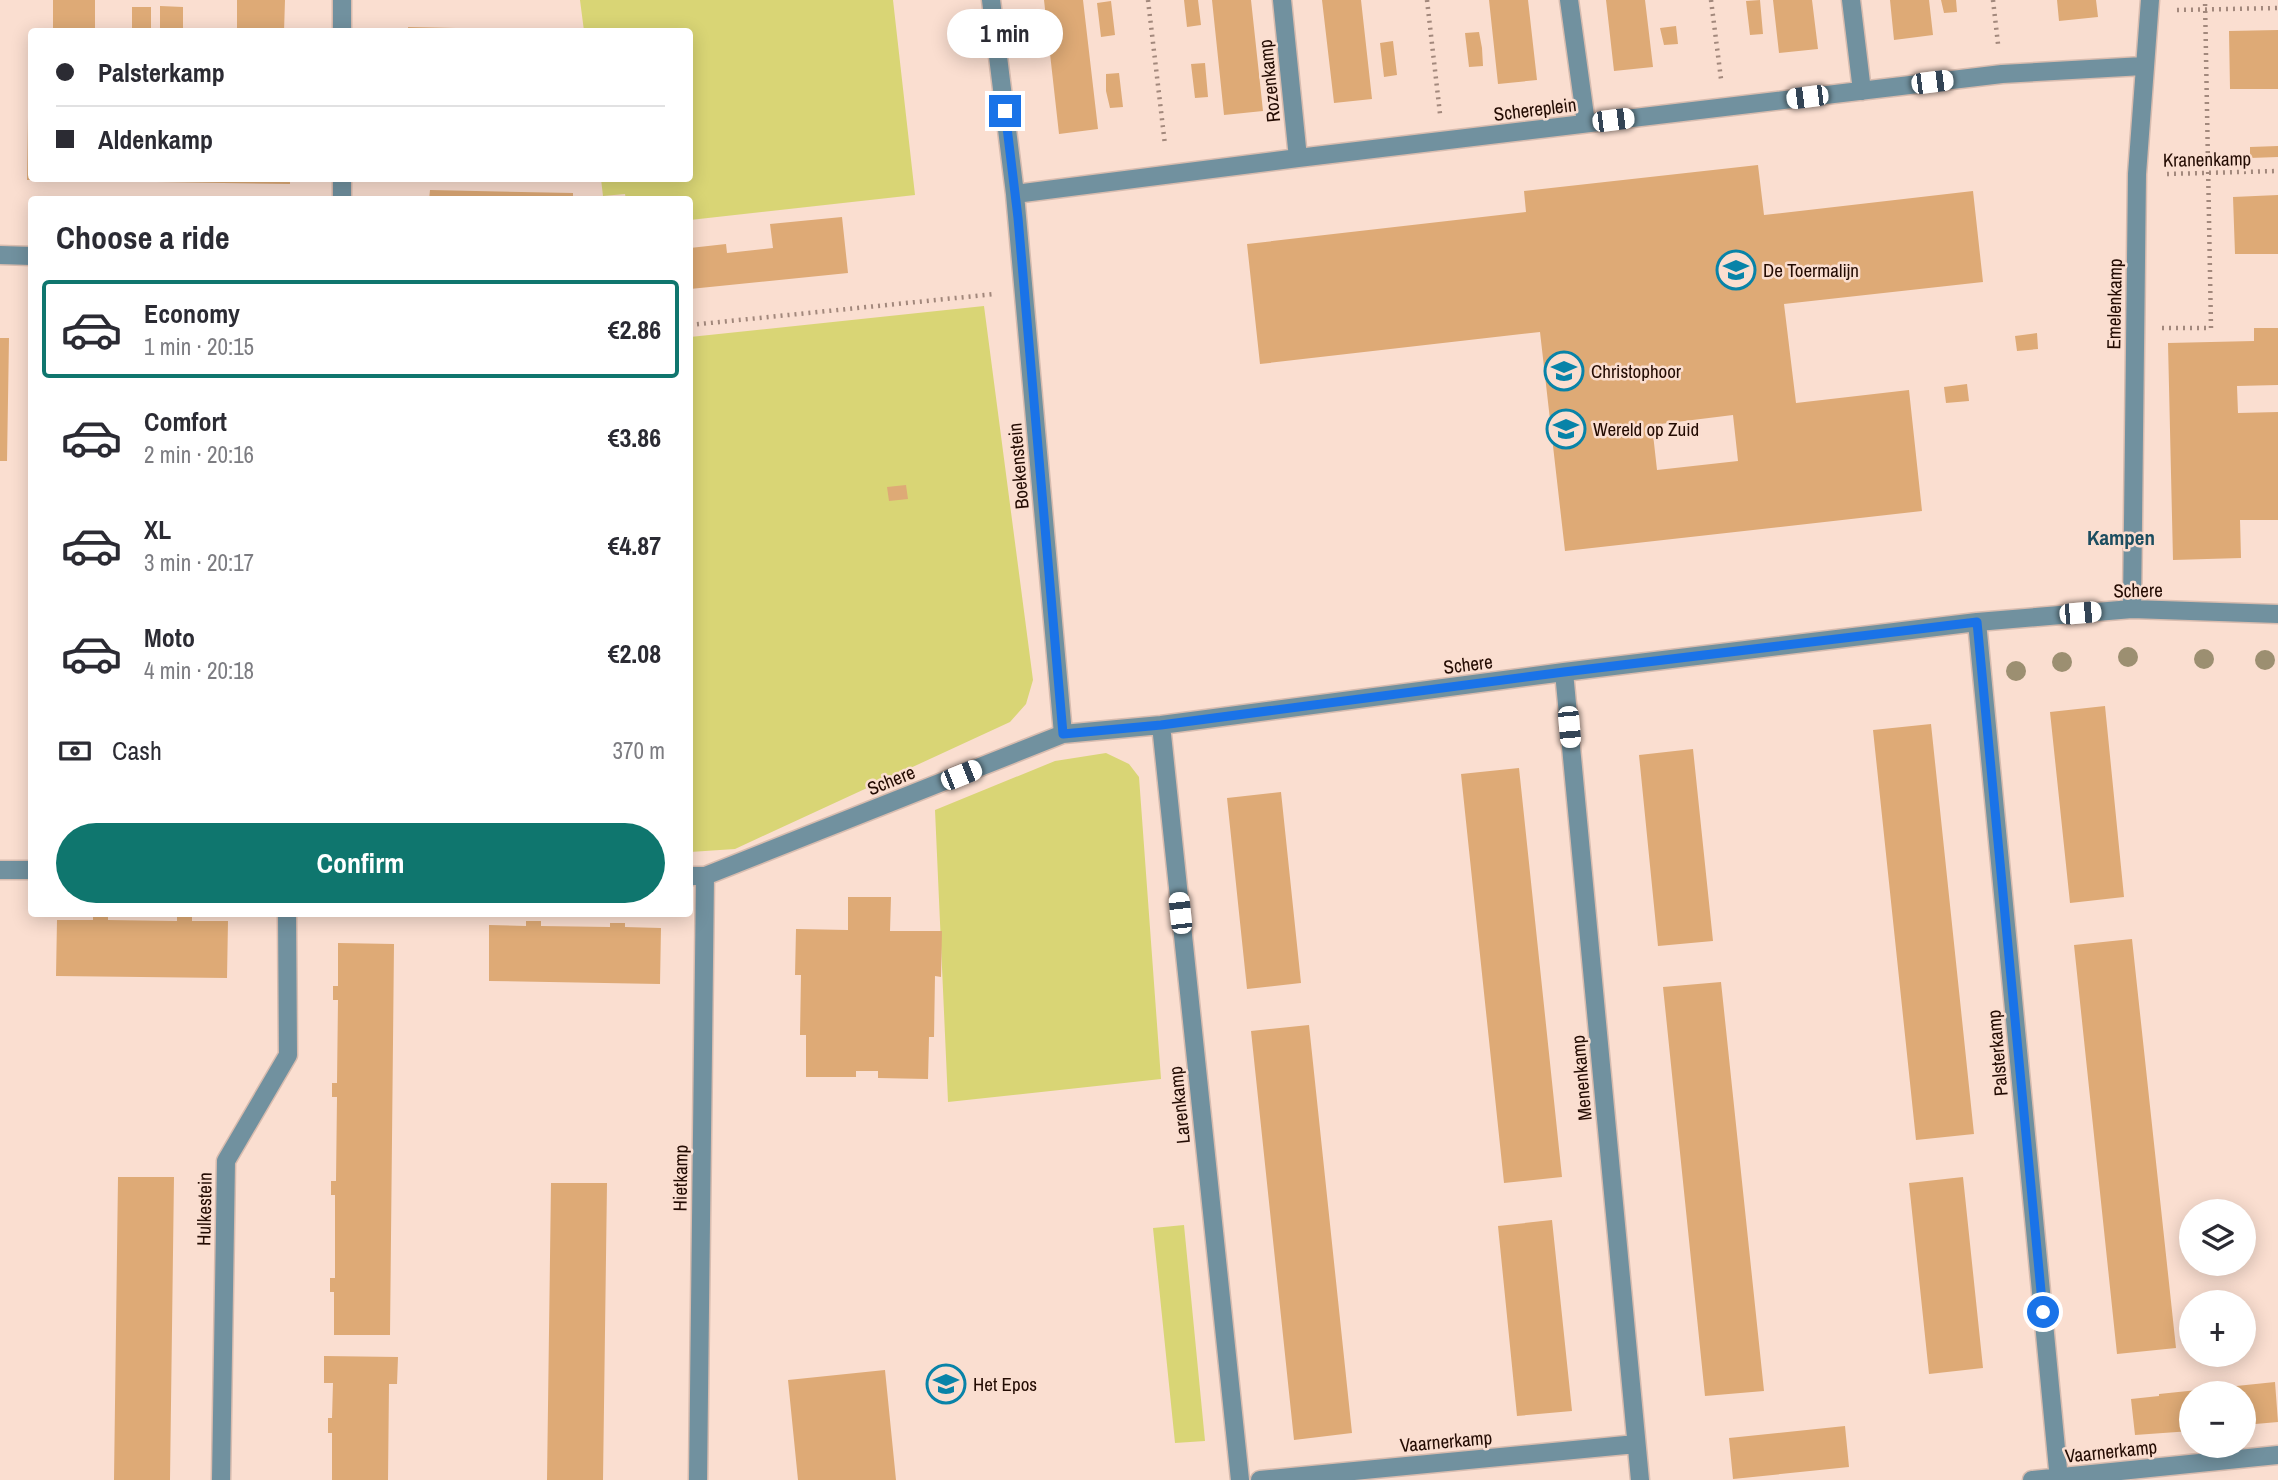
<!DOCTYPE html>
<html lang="en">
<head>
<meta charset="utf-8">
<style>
  :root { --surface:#fff; --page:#f2f2f3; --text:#2b2b33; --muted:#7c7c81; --line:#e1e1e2; --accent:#0f766e }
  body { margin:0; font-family:"Archivo Narrow",sans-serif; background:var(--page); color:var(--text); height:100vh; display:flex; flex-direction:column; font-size:26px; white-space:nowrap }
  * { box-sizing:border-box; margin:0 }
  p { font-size:23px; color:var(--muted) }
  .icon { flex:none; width:38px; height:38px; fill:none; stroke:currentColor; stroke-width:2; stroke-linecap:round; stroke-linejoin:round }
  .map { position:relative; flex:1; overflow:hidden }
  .panel { position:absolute; left:28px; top:196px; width:665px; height:721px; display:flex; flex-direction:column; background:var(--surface); border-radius:7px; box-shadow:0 4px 18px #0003 }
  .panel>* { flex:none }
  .hud { position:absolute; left:28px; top:28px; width:665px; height:154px; border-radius:7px; box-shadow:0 4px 18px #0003; display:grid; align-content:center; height:154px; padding:0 28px; background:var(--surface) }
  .tools { position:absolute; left:2179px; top:1199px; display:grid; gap:14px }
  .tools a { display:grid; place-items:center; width:77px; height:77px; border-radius:50%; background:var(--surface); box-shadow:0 4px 18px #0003; font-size:35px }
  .end { position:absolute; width:32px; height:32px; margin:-16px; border:9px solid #1a73e8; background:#fff; box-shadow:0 0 0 4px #fff }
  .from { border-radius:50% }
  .bubble { position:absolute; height:49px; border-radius:24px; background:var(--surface); box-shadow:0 4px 18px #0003; font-size:23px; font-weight:800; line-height:49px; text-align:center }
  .car { position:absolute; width:21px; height:42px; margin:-21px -10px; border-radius:9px; box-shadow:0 0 5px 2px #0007; background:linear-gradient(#fff 24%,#345 0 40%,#fff 0 76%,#345 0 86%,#fff 0) }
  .hud b { display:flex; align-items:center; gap:24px; height:66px; font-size:26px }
  .hud b+b { border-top:2px solid var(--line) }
  .hud i { width:18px; height:18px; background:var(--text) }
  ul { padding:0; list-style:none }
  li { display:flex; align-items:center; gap:21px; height:98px; margin:0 14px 10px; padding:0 14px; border:4px solid transparent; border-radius:7px }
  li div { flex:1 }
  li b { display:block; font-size:26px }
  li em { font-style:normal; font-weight:800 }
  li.selected { border-color:var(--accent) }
  li>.icon { width:63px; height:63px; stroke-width:1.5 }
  h2 { padding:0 28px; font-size:32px; line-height:84px }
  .pay { display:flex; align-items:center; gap:18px; height:77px; padding:0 28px; font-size:26px }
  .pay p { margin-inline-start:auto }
  .action { display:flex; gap:14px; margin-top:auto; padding:14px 28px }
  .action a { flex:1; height:80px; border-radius:42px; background:var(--accent); color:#fff; font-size:28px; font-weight:800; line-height:80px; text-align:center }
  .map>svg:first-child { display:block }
  .green { fill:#d9d575 }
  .building { fill:#deaa76; fill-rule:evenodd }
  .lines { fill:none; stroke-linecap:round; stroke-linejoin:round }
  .street-casing { stroke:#d8bcaf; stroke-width:21 }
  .path { stroke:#a2887c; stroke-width:4.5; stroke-dasharray:2 5; stroke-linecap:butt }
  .street { stroke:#71919f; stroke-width:18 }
  .tree { fill:#9c8f71 }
  .route { stroke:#1a73e8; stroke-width:9 }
  .labels { text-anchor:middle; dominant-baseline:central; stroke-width:5; stroke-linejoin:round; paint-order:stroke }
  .street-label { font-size:19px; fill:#230b02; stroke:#faded0 }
  .poi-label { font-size:19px; fill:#230b02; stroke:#faded0; text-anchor:start }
  .neighbourhood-label { font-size:21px; font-weight:bold; fill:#1c4d5f; stroke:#faded0 }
</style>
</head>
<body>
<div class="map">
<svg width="2278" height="1480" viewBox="0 0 2278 1480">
  <rect width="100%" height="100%" fill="#faded0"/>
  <path class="green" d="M580,0H893L915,195L690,220V200H626L625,194L603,196L601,179L690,178V32L584,31Z
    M984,306L1033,680L1026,704L1010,722L735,849L690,852V337Z
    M1106,753L1129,764L1139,777L1161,1079L948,1102L935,810L1055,761Z
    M1184,1225L1205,1441L1175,1443L1153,1228Z"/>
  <path class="building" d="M53,0H95V32H53Z
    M237,0H285L284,32H237Z
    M1044,0H1083L1098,129L1059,134Z
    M1184,0H1198L1201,25L1187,27Z
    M1212,0H1251L1263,111L1224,115Z
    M1322,0H1361L1372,99L1334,103Z
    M1489,0H1528L1537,80L1498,84Z
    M1606,0H1645L1653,67L1614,71Z
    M1760,0L1763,34L1750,35L1746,1Z
    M1773,0H1812L1818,49L1779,53Z
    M1890,0H1929L1933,35L1894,40Z
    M1941,0H1956L1957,12L1944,13Z
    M2057,0H2096L2098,17L2059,21Z
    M1111,1L1115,35L1101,37L1097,3Z
    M160,6L183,7V32H160Z
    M132,7H151V32H132Z
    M1676,26L1678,44L1664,45L1660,28Z
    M408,27L504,29V32H408Z
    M2278,30V89H2230L2229,31Z
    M1479,32L1482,48L1483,66L1469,67L1465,33Z
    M1393,41L1397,75L1384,77L1380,43Z
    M1205,63L1208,97L1195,98L1191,64Z
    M1119,73L1123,107L1110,108L1106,91V74Z
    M28,117L32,118V180H27Z
    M2278,146V157L2250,158V147Z
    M1758,165L1764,215L1973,191L1983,282L1784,304L1796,403L1909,390L1922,511L1565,551L1540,332L1260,364L1247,244L1526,212L1524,191ZM1733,415L1738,461L1657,470L1652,425Z
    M90,178H290V184L90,181Z
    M430,190L573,193V200H429Z
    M2278,195V254H2235L2233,197Z
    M842,217L848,273L690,289V248L726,244L727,253L773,248L770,224Z
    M2254,328H2278V385L2237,386L2238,413L2278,412V520H2240L2241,558L2173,560L2168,343L2254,341Z
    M2037,333L2038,349L2017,351L2015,336Z
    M0,338H9L7,461H0Z
    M1967,384L1969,401L1946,403L1944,387Z
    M906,485L908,499L889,501L887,487Z
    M2105,706L2124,897L2070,903L2050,712Z
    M1931,724L1974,1134L1916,1140L1873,730Z
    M1693,749L1713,941L1658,946L1639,755Z
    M1519,768L1562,1177L1504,1183L1461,774Z
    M1281,792L1301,983L1247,989L1227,798Z
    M848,897H891L890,931H942L941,977L935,976L934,1037H929L928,1079L878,1078V1071H856V1077H806V1035H800L801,975H795L796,929L848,930Z
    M93,916H108V920L177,921V916H192V921H228L227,978L56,976L57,920H93Z
    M526,921H541V926L610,927V923H625V927L661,928L660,984L489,981V925L526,926Z
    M2132,939L2176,1348L2117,1354L2074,945Z
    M338,943L394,944L390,1335H334V1292H330V1278H335V1195H331V1181H336L337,1097H332V1083H337L338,1000H333V986H338Z
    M1721,982L1764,1391L1705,1396L1663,987Z
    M1309,1025L1352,1433L1294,1440L1251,1031Z
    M118,1177H174L170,1480H114Z
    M1963,1177L1983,1368L1929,1374L1909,1183Z
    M551,1183H607L603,1480H547Z
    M1552,1220L1572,1411L1517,1416L1498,1226Z
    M324,1356L398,1357L397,1384H389L388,1480H332V1433H328V1418H332L333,1383H324Z
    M885,1370L896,1480H798L788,1380Z
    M2275,1382L2278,1422L2244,1425V1393H2191V1431L2135,1435L2131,1399L2159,1396V1394Z
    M1845,1426L1849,1467L1733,1479L1729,1438Z"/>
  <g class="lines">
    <defs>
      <path id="street" d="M342,0V32
        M991,0L1015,194L1063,734
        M1282,0L1298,158
        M1569,0L1586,123
        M1851,0L1862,91
        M342,178V200
        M1015,194L1298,158L2002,74L2143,66
        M0,255L32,256
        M2132,609L2137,174L2150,0
        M1977,622L2059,1480
        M1564,672L1640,1480
        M1161,725L1240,1480
        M0,870H32
        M690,876H705L1063,734L1161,725L1564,672L1977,622L2132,609L2278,614
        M221,1480L226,1161L288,1055L287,914
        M698,1480L705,876
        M1260,1480L1636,1444
        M2032,1480L2278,1455"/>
    </defs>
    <use href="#street" class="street-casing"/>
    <path class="path" d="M1148,0L1165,145
      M1427,0L1440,114
      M1711,0L1721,79
      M1993,0L1998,44
      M2177,10L2278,8
      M2167,174L2278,171
      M690,325L995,294
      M2162,328H2211L2205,0"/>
    <use href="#street" class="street"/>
  </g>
  <g class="tree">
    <circle cx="2128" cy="657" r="10"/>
    <circle cx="2204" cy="659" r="10"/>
    <circle cx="2265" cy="660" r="10"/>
    <circle cx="2062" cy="662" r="10"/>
    <circle cx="2016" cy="671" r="10"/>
  </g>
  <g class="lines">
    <path class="route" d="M1005,111L1018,218L1063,734L1161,725L1564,672L1977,622L2043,1312"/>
  </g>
  <defs>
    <symbol id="school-ring" viewBox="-11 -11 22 22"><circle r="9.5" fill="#faded0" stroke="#0883a8" stroke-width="1.5"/><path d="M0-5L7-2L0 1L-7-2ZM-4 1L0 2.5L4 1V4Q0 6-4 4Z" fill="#0883a8"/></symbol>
  </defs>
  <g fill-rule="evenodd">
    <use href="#school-ring" x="1714" y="248" width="44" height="44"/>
    <use href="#school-ring" x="1542" y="349" width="44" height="44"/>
    <use href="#school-ring" x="1544" y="407" width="44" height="44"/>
    <use href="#school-ring" x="924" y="1362" width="44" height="44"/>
  </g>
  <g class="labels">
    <g class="street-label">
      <text transform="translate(1269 81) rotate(-96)">Rozenkamp</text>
      <text transform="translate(1535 109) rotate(-7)">Schereplein</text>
      <text transform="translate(2207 159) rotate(-1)">Kranenkamp</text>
      <text transform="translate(2114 304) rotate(-89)">Emelenkamp</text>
      <text transform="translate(1018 466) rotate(-95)">Boekenstein</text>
      <text transform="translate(2138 590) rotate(-1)">Schere</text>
      <text transform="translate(1468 664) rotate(-7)">Schere</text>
      <text transform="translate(891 780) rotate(-22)">Schere</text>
      <text transform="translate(1997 1053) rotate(-95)">Palsterkamp</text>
      <text transform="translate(1581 1078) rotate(-95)">Menenkamp</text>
      <text transform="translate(1179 1105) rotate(-96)">Larenkamp</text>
      <text transform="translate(680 1178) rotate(-89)">Hietkamp</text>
      <text transform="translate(204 1209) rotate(-89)">Hulkestein</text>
      <text transform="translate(1446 1441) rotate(-5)">Vaarnerkamp</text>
      <text transform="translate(2111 1451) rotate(-6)">Vaarnerkamp</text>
    </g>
    <g class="poi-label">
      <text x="1763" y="270">De Toermalijn</text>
      <text x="1591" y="371">Christophoor</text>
      <text x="1593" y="429">Wereld op Zuid</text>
      <text x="973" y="1384">Het Epos</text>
    </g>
    <g class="neighbourhood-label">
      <text x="2121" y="537">Kampen</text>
    </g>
  </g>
</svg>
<div class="tools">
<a><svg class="icon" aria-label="layers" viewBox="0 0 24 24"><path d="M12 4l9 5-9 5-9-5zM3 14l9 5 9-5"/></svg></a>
<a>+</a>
<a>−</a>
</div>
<i class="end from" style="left:2043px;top:1312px"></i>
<i class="end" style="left:1005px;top:111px"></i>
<div class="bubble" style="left:947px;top:9px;width:116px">1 min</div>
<i class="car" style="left:1932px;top:82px;rotate:83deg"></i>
<i class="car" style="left:1807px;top:97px;rotate:263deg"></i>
<i class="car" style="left:1613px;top:120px;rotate:83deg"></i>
<i class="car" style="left:2080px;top:613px;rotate:85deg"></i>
<i class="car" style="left:1569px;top:727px;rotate:175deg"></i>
<i class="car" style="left:961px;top:775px;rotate:68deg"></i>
<i class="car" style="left:1180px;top:913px;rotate:354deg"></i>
<div class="hud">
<b><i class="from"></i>Palsterkamp</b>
<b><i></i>Aldenkamp</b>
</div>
<section class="panel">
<h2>Choose a ride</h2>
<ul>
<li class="selected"><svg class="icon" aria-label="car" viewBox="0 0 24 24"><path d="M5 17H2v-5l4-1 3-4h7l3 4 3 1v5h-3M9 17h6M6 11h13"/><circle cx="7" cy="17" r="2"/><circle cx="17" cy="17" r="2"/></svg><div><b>Economy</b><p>1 min · 20:15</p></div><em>€2.86</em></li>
<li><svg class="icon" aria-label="car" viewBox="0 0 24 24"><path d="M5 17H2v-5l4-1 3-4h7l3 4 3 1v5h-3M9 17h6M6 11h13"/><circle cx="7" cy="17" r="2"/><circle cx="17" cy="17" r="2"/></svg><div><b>Comfort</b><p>2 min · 20:16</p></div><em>€3.86</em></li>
<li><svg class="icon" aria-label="car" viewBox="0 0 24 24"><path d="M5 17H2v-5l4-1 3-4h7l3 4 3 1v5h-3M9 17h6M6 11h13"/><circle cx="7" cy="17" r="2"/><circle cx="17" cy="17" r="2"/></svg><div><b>XL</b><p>3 min · 20:17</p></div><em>€4.87</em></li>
<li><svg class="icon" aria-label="car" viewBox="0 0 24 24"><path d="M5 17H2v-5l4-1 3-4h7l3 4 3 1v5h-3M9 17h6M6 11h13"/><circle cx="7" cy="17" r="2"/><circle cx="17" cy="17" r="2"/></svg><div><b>Moto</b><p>4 min · 20:18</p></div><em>€2.08</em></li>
</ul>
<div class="pay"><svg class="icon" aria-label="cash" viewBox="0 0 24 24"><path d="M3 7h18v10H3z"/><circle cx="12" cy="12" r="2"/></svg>Cash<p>370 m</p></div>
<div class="action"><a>Confirm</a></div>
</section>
</div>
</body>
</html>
